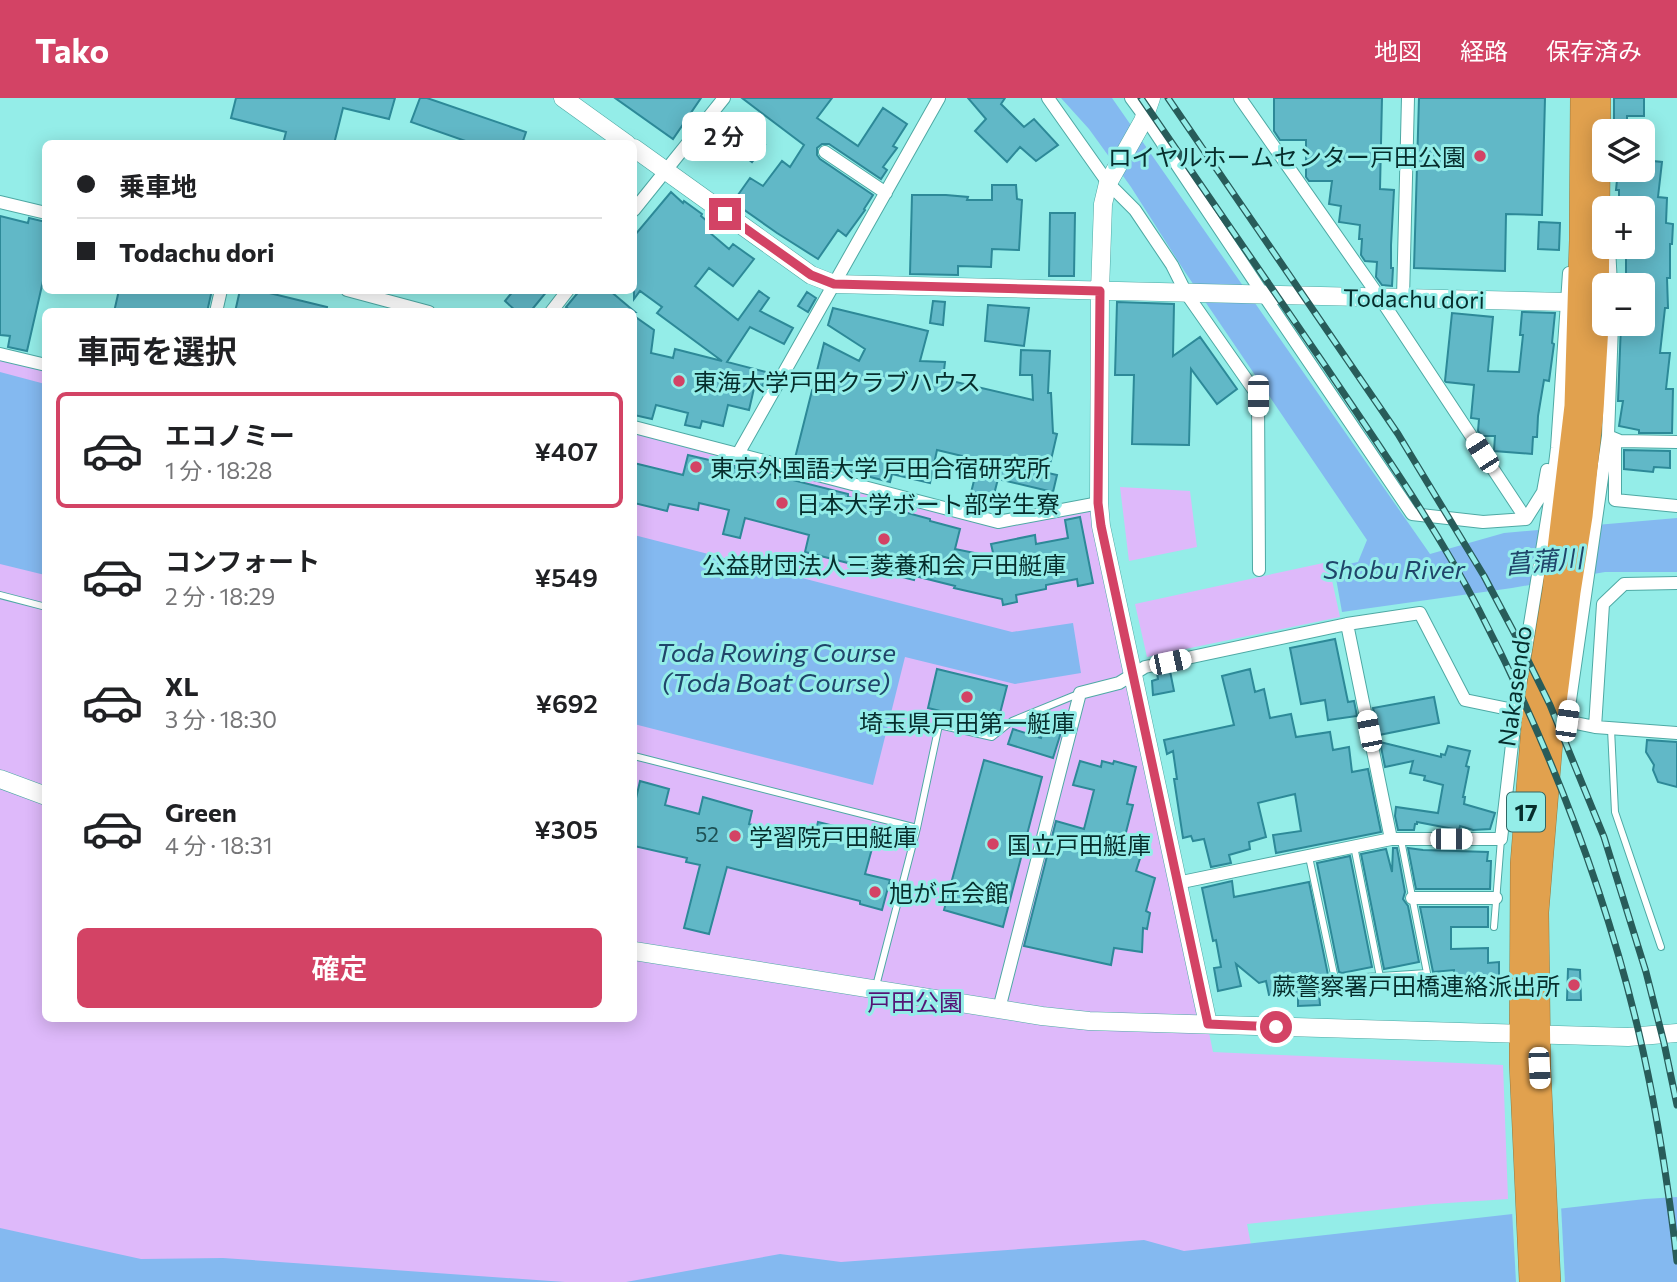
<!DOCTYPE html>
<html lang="ja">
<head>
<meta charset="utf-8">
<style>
  :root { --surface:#fff; --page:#f2f2f2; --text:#202124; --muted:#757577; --line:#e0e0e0; --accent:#d34365 }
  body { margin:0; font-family:Commissioner,"Noto Sans JP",sans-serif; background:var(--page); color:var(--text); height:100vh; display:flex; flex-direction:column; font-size:26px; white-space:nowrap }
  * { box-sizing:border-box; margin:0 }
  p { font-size:23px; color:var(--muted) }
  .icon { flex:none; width:38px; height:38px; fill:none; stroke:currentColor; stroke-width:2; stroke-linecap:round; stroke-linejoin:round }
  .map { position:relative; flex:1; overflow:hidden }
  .sheet { position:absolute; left:42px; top:210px; width:595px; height:714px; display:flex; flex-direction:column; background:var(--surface); border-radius:10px; box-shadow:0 4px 18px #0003 }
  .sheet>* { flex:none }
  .top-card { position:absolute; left:42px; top:42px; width:595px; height:154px; border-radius:10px; box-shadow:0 4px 18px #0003; display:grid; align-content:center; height:154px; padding:0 35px; background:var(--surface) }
  .controls { position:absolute; left:1592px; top:21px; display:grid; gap:14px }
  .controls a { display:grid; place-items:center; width:63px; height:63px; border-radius:10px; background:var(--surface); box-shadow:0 4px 18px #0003; font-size:35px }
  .end { position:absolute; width:32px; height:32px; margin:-16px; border:9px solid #d34365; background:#fff; box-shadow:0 0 0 4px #fff }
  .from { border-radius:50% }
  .bubble { position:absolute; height:49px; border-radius:10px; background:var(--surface); box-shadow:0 4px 18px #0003; font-size:23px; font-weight:600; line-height:49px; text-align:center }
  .car { position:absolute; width:21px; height:42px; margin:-21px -10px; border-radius:9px; box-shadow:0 0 5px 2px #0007; background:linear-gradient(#fff 24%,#345 0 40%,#fff 0 76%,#345 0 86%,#fff 0) }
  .top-card b { display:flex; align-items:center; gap:24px; height:66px; font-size:26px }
  .top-card b+b { border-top:2px solid var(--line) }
  .top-card i { width:18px; height:18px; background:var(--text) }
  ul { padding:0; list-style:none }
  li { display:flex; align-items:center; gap:21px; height:116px; margin:0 14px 10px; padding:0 21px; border:4px solid transparent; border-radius:10px }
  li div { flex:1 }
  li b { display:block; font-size:26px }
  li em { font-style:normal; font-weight:600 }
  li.on { border-color:var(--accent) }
  li>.icon { width:63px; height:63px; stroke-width:1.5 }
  h2 { padding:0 35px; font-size:32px; line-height:84px }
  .button { display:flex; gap:14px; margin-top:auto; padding:14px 35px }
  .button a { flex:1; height:80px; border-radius:10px; background:var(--accent); color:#fff; font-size:28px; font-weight:600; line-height:80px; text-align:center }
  header { display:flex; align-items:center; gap:42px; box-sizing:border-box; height:98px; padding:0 35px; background:var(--accent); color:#fff }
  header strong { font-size:33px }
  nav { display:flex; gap:38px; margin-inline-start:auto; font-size:24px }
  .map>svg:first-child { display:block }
  .green { fill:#deb9fa }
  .water { fill:#84b9f0 }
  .pier { fill:#94ede8 }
  .building { fill:#61b8c7; stroke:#2d8998; stroke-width:2 }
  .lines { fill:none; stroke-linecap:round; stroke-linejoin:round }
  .lane-casing { stroke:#4ea9a4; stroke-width:8 }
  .street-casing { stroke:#4ea9a4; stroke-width:14 }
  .secondary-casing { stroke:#4ea9a4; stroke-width:19 }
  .highway-casing { stroke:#947942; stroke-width:24 }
  .lane { stroke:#fff; stroke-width:6 }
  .street { stroke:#fff; stroke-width:12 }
  .secondary { stroke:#fff; stroke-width:18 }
  .highway { stroke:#e1a14e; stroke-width:23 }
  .rail-casing { stroke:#285c5a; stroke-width:7 }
  .rail { stroke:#94ede8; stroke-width:4.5; stroke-dasharray:13; stroke-linecap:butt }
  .route { stroke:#d34365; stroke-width:9 }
  .poi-dot { fill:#d34365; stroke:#94ede8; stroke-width:2.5 }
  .labels { text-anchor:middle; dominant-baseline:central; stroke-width:6; stroke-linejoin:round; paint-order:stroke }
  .number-label { font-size:21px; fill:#1d5054 }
  .shield { fill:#94ede8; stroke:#316765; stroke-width:2 }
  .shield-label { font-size:23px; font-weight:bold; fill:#062e2d }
  .poi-label { font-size:24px; fill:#062e2d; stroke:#94ede8; text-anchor:start }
  .street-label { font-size:24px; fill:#062e2d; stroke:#94ede8 }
  .park-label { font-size:24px; fill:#541575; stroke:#94ede8 }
  .water-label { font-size:26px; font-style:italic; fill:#20456a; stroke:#94ede8 }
</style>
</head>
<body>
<header>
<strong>Tako</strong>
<nav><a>地図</a><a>経路</a><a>保存済み</a></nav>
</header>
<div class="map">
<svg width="1677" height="1184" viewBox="0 0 1677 1184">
  <rect width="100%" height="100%" fill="#94ede8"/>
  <path class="green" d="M0,256L45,267L46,920H634V330L998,424L1099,405L1213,954L1503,967L1508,1101L1433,1106L1247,1126L1258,1184H0Z
    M1120,389L1190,393L1197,449L1129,463Z
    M1328,464L1340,519L1147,559L1135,506Z"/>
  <path class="water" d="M1061,0H1112L1430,456L1504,435L1677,420V474H1605L1512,490L1342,514L1334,469L1358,464L1367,442L1185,174L1131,89L1089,31Z
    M0,274L45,286V477L0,466Z
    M634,437L1012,534L1073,525L1081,575L1015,586L905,559L873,687L634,626Z
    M1677,1099V1184H626L780,1156L841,1164L1144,1142L1184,1153L1645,1101Z
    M0,1130L141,1161L223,1160L565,1184H0Z"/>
  <path class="pier" d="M1561,1107L1565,1184H1516L1512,1112Z"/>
  <path class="building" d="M236,0H395L389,21L343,10L334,46H283L286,34L231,20Z
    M420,0H427L526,34L522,46H474L411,24Z
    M615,0H701L673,41Z
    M742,0H832L817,20L858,48L883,10L907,26L893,48L897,50L883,69L887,72L881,81L829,46H822L817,50V57L820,61L873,97L864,111L865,112L846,138L838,132L818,161L777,135L733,104L750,80L763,88L782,63L790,69L804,47Z
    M968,0H1005L1001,6L1024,29L1034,21L1058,47L1036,63L1020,49L1007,64L975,33L986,21Z
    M1274,0H1382L1380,91L1394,92L1391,147V170H1393L1392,188L1382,187L1376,179L1377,164L1365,163L1361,157L1362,141H1359L1360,127L1339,124L1341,108L1329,106L1332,83H1309L1306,79V42H1280L1274,33Z
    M1419,0H1545L1542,117L1506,116L1505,173L1414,170Z
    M1614,0H1644V18H1627V33H1614Z
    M734,24L765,47L752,64L721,40Z
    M1643,62L1662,64L1658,99L1667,100L1666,125L1673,126L1672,146H1670V180H1667L1668,210H1665L1660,255H1670L1666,291H1673L1672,335H1639V332L1619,328L1623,303H1618L1621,226H1643V221L1648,222L1645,180H1626V158H1643V110H1619V92H1616L1618,72H1643Z
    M992,87H1016L1017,101L1022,102L1019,152L992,151L991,169L958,168V177L910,176L912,97H946L968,99L967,102H992Z
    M671,94L683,105L684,103L702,116L701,118L714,129L709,134L729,151L733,146L754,161L733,188L709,170L695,188L738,222L759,193L769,200L760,213L793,230L784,246L750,229L727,264L766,274L763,288L755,286L749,312L728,307L723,328L702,323L700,330L685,327L688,315L656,307L652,321L634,317V218L654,232L651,255L673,260L675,251L722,263L657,215L662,209L640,193L634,201V138Z
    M1050,115H1075L1074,178H1049Z
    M0,118L28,125L29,120L46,124V184L43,183L27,253L8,249L10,238L0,237Z
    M1539,124L1560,125L1559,152L1538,151Z
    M119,192H212L207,214H114Z
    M240,192H257L327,209L326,214H235Z
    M514,192H548L530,214H517L505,203Z
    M580,192H609L635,214H572L566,209Z
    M807,194L816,200L808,214L798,208Z
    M933,203L945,204L943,227L930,225Z
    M1117,204L1174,206L1173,258L1200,239L1237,291L1217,306L1191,271L1189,347L1132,346L1134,277H1115Z
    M988,207L1029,210L1024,248L985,243Z
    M833,210L928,233L920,263L945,264L943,281L1033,302L1032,277H1020L1021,252L1050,253L1048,295H1051L1053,335L1057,336L1048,375L1057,377L1053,394L998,381L992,404L970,399L979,362L937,352L930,385L892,376L890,384L795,360L824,245L859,263L865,251L828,227Z
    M1522,214L1555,215L1552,245L1554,246L1549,283L1544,282L1538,318L1537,339H1533L1532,356L1494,353L1495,338H1482L1478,333L1479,321L1471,320L1474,287L1446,284L1445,283L1452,215L1493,219L1488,273L1519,274L1523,237H1520Z
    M1624,352L1670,353V370L1654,369L1653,374L1624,371Z
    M688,357L735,368V370L760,376L761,374L848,396V399L930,421V423L960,431L955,451L994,459L991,446L1035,437L1036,446L1068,440L1065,422L1080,419L1093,485L1078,488L1077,481L1046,487V491L1016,497L1017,504L1003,507L1002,501L954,490L955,488L915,478L914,482L805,454L809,437L745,420L740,440L723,436L729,412L699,405L698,412L669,406L667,413L634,405V365L683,377Z
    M1335,541L1348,604L1354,603L1357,618L1328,622L1325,602L1301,606L1290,550Z
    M937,571L1007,588L997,627L928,610Z
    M1250,571L1255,594L1264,591L1270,620L1291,616L1296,639L1330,634L1333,652L1349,649L1352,674L1368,671L1381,734L1276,755L1273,737L1301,733L1295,696L1258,705L1266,739L1249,744L1250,751L1229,757L1231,765L1211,769L1204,741L1193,743L1191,738L1183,740L1174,681H1177L1173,653L1167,656L1164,642L1234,627L1222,578Z
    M1170,573L1174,593L1153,597L1152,583L1158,581L1157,575Z
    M1434,599L1439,625L1379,637L1373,610Z
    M1046,623L1063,628L1053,660L1008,646L1013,631L1041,640Z
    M1647,642L1677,644V689L1658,684L1653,672L1654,667L1646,654Z
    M1380,644L1441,659V656L1445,657L1448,648L1470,653L1466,668L1469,669L1463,699H1465L1464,706L1495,715L1490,731L1473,732L1460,728L1459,732L1417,724V726H1415L1414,732H1398L1395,718L1396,709L1438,715L1443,687L1424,682L1425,678L1410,675L1413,663L1385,669Z
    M984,662L1042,679L1003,829L944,812Z
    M1080,663L1101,669L1102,663L1113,666L1114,663L1136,669L1127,706L1133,707L1124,742L1144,748L1136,773L1155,780L1146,813L1150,815L1147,831L1143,830L1142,854L1114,850L1111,867L1024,848L1056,723L1084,731L1094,692L1073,687Z
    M640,683L669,691L665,707L699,716L703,699L752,713L749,726L813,744L818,724L858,734L859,731L876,736L865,776L890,782L882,812L860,806V803L727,769L709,836L684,830L700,767L686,764L687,760L634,748V709Z
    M1393,750H1397L1405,794L1403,801L1408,808L1419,864L1384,871L1361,756L1386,751L1392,774Z
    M1408,750L1423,752L1488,754L1487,763H1491L1490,791H1416Z
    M1350,758L1372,869L1342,875L1339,874L1317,765Z
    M1232,783L1234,799L1309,784L1328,877L1318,879L1320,907L1298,908V897H1269L1266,883L1259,885L1236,866L1241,888L1218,893L1214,870L1221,869L1216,842L1213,843L1202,790Z
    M1420,809H1488V829H1451V851L1488,850V865L1499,864V882H1493V883L1489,884V886L1454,889V872L1433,874Z
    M1568,871L1580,872L1581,902H1567Z"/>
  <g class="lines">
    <defs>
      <path id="lane" d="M0,497L46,509
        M1611,631L1615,714L1661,849
        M634,658L917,730
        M1354,748L1380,879
        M1309,759L1335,881L1427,875L1401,742
        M1494,829L1501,741
        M876,888L917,730L939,627L992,639L1012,623L1078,596"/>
      <path id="street" d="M1048,0L1108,85L1135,112L1172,167L1186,195L1258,298L1259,472
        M1131,0L1145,19L1263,196L1412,416L1483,424L1526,421L1543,394L1547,372
        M1240,0L1380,200L1526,421
        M825,54L886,95
        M0,104L46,115
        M634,112L724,0
        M1609,149L1611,187
        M347,192L429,214
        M1403,200L1408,0
        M216,214L221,192
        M551,214L568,192
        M1612,226L1608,338L1620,343L1677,344
        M0,256L46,267
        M634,329L998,424L1099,405
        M1615,341V402L1677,408
        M738,356L939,0
        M1347,526L1391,741
        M1567,623L1608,338
        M1595,629L1603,506L1624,486L1677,485
        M1177,785L1391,741H1501L1516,612L1552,391L1557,350L1569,175
        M1412,800H1496
        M999,911L1080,595L1119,585L1145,569L1347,526L1420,515L1465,602L1595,629L1677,635"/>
      <path id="secondary" d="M563,0L627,46
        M1151,0L1143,23L1108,85L1103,106L1100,193L1099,405L1101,428L1208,926
        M634,50L811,177L834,186L1567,204
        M0,681L46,698
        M634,853L1042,918L1089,923L1628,939L1677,935"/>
      <path id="highway" d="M1531,1184L1521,965L1522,766L1534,616L1554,493L1576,308L1581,142L1582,0
        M1549,1184L1539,970L1537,814L1553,620L1569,494L1581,418L1592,312L1597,227L1599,0"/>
    </defs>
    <use href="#lane" class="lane-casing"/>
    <use href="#street" class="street-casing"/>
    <use href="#secondary" class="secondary-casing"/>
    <use href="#highway" class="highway-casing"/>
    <use href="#lane" class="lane"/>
    <use href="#street" class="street"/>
    <use href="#secondary" class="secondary"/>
    <use href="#highway" class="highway"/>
    <defs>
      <path id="rail" d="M1141,0C1203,90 1264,179 1326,269C1379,348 1435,427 1479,512C1548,645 1603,785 1638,931C1656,1007 1668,1085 1677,1163
        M1168,0L1398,336L1484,478L1519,544L1550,607L1604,739L1646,874L1664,945L1677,1007"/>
    </defs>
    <use href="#rail" class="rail-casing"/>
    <use href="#rail" class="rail"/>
  </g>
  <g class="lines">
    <path class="route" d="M725,116L811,177L834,186L1100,193L1098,405L1101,428L1208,926L1276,929"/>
  </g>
  <g class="poi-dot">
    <circle cx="1480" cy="58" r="7"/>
    <circle cx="679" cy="283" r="7"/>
    <circle cx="696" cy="369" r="7"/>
    <circle cx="782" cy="405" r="7"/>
    <circle cx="884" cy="441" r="7"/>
    <circle cx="967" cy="599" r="7"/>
    <circle cx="735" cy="738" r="7"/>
    <circle cx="993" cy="746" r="7"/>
    <circle cx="875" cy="794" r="7"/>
    <circle cx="1574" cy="887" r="7"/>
  </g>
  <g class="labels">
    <g class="number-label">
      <text x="707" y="735">52</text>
    </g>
    <rect class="shield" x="1507" y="694.5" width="38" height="39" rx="5"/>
    <g class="shield-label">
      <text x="1526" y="714">17</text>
    </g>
    <g class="poi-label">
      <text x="1466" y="58" text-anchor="end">ロイヤルホームセンター戸田公園</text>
      <text x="693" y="283">東海大学戸田クラブハウス</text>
      <text x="710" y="369">東京外国語大学 戸田合宿研究所</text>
      <text x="796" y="405">日本大学ボート部学生寮</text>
      <text x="884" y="466" text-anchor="middle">公益財団法人三菱養和会 戸田艇庫</text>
      <text x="967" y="624" text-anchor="middle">埼玉県戸田第一艇庫</text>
      <text x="749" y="738">学習院戸田艇庫</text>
      <text x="1007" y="746">国立戸田艇庫</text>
      <text x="889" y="794">旭が丘会館</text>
      <text x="1560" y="887" text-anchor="end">蕨警察署戸田橋連絡派出所</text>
    </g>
    <g class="street-label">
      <text transform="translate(1414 200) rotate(1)">Todachu dori</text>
      <text transform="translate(1514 588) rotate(-82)">Nakasendo</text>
    </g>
    <g class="park-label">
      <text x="915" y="903">戸田公園</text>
    </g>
    <g class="water-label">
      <text transform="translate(1544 462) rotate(-5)">菖蒲川</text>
      <text x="1394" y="470">Shobu River</text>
      <text x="776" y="553">Toda Rowing Course<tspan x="776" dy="30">(Toda Boat Course)</tspan></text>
    </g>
  </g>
</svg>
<div class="controls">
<a><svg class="icon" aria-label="layers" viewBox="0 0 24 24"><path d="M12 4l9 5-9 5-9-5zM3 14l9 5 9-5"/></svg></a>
<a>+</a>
<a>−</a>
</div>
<i class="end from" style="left:1276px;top:929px"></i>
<i class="end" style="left:725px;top:116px"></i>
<div class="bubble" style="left:682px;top:14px;width:84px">2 分</div>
<i class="car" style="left:1258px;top:298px;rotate:180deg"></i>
<i class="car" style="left:1482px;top:355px;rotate:327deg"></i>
<i class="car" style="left:1170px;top:564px;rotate:78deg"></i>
<i class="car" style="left:1567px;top:623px;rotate:8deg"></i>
<i class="car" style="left:1369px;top:633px;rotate:349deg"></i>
<i class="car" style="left:1451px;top:741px;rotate:90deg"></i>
<i class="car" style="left:1539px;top:970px;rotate:177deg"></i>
<div class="top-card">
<b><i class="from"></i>乗車地</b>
<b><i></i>Todachu dori</b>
</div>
<section class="sheet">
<h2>車両を選択</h2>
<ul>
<li class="on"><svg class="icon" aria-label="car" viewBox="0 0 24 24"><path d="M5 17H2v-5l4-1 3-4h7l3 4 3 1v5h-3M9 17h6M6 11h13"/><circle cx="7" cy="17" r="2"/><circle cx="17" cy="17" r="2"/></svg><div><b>エコノミー</b><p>1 分 · 18:28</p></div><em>¥407</em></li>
<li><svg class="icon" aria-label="car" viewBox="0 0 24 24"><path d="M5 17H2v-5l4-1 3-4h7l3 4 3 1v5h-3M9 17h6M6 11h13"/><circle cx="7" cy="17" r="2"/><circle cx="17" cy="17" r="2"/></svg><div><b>コンフォート</b><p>2 分 · 18:29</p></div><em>¥549</em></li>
<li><svg class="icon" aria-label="car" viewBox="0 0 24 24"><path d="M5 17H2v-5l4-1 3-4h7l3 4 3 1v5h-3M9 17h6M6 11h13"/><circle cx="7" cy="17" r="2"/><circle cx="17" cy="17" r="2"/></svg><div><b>XL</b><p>3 分 · 18:30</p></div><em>¥692</em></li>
<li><svg class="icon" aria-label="car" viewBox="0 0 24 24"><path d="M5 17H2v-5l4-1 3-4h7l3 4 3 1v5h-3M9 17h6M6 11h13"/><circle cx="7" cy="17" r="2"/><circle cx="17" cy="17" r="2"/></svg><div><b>Green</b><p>4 分 · 18:31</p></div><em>¥305</em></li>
</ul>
<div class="button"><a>確定</a></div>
</section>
</div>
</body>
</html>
